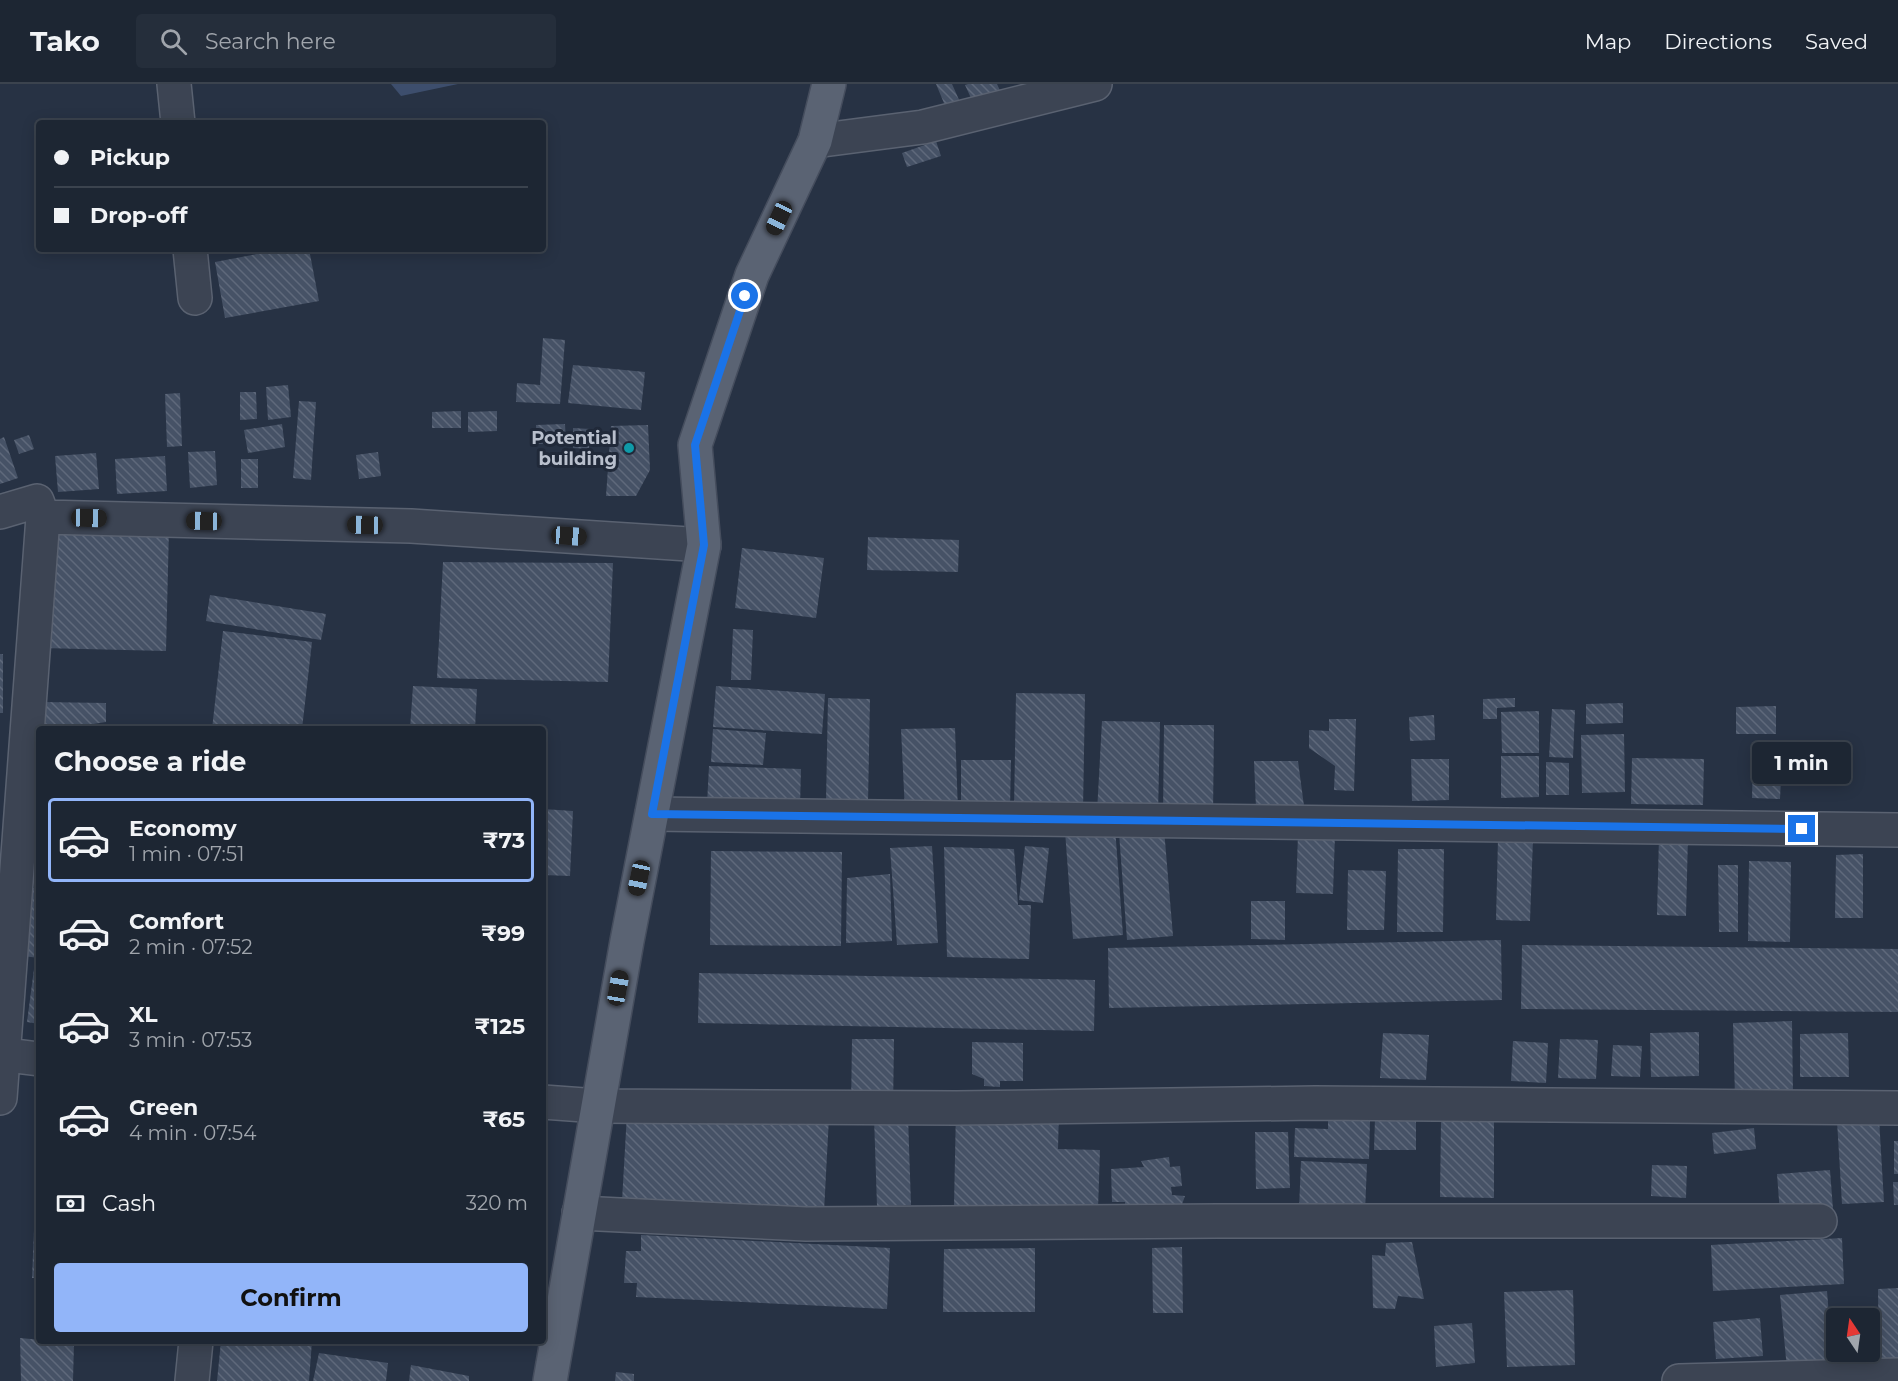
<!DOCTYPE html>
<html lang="en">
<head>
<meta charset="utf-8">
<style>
  :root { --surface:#1d2633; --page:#252e3b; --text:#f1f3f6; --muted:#a0a5ac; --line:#3b434e; --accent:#92b5f9 }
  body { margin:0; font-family:Montserrat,sans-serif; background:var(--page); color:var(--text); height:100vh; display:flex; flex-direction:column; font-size:22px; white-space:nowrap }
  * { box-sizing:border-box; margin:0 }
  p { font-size:20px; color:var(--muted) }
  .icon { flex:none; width:33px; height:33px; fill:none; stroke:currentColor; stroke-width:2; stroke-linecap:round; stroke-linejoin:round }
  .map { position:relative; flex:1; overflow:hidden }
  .side { position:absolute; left:36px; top:642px; width:510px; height:618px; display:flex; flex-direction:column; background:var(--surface); border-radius:6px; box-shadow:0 3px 15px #0003,0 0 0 2px var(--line) }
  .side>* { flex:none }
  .banner { position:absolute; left:36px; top:36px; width:510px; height:132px; border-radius:6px; box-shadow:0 3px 15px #0003,0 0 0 2px var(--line); display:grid; align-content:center; height:132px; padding:0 18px; background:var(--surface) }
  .needle { width:39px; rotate:347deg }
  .controls { position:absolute; left:1826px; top:1224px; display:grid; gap:12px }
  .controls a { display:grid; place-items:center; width:54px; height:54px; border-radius:6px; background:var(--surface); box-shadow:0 3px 15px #0003,0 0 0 2px var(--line); font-size:30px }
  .end { position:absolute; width:27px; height:27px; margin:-14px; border:8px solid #1a73e8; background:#fff; box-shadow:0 0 0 3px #fff }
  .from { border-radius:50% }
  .bubble { position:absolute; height:42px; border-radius:6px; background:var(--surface); box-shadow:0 3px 15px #0003,0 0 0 2px var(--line); font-size:20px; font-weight:700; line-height:42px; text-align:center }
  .car { position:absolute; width:18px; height:36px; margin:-18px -9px; border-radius:8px; box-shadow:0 0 4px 2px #0007; background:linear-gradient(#222 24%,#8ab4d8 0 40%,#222 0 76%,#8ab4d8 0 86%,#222 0) }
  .banner b { display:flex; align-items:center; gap:21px; height:57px; font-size:22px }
  .banner b+b { border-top:2px solid var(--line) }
  .banner i { width:15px; height:15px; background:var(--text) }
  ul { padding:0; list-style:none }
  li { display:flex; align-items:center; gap:18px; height:84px; margin:0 12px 9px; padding:0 6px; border:3px solid transparent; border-radius:6px }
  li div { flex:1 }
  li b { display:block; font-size:22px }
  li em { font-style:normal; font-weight:700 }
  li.selected { border-color:var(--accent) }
  li>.icon { width:54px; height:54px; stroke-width:1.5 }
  h2 { padding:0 18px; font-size:27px; line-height:72px }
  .pay { display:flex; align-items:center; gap:15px; height:66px; padding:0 18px; font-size:22px }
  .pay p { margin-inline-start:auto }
  .cta { display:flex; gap:12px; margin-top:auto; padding:12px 18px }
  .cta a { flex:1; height:69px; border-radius:6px; background:var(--accent); color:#111; font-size:24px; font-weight:700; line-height:69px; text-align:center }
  header { display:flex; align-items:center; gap:36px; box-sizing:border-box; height:84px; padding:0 30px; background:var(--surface); border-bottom:2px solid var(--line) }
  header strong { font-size:28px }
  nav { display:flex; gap:33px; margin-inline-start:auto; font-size:21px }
  .search { width:420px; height:54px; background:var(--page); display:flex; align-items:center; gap:15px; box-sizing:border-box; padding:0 21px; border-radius:6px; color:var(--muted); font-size:22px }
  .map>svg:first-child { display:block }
  .water { fill:#3d4e6d }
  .building { fill:url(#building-back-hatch) }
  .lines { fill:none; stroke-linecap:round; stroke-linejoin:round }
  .minor-casing { stroke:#5a6271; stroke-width:36 }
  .major-casing { stroke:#454d5d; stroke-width:36 }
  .minor { stroke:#3c4453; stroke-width:33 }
  .major { stroke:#5a6373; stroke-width:33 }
  .route { stroke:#1a73e8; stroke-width:8 }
  .culture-dot { fill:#0f9aa8; stroke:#202939; stroke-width:2 }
  .labels { text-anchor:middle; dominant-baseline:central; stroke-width:6; stroke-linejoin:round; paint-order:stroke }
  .poi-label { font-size:18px; font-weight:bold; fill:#b9c0cd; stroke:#202939; text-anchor:end }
</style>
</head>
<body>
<header>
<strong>Tako</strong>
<div class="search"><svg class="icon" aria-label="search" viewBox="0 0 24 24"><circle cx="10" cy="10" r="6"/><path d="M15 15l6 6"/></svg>Search here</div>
<nav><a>Map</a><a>Directions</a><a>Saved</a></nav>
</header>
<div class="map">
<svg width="1898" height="1297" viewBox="0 0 1898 1297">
  <defs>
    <pattern id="building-back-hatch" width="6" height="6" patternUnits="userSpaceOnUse" patternTransform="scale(1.5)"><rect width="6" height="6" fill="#465266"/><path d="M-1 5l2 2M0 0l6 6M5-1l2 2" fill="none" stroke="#5f697b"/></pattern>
  </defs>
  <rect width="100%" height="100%" fill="#273244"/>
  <path class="water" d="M391,0H458L401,12Z"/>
  <path class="building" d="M936,0H952L960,18L946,24Z
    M968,0H997L1002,11L975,23L965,1Z
    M936,57L941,72L907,83L902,69Z
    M283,165H309L319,217L225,234L215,178Z
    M543,254L565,256L560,320L516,318L517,299L540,301Z
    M573,281L645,288L641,326L568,319Z
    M288,301L291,333L268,336L266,303Z
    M240,308H256L257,335L240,336Z
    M180,309L182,362L167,363L165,310Z
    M299,317L316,318L311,396L293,394Z
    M461,327V344H432V328Z
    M497,327V347L468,348V328Z
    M282,340L285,363L248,369L244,346Z
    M565,340L566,360H537L536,341Z
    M648,341L650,386L636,412H606L611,342Z
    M573,344L590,345L589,365L573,364Z
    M29,351L34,365L19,370L14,356Z
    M4,353L18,394L0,400V355Z
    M215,367L217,401L190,404L188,368Z
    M378,368L381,392L359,395L356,371Z
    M96,369L99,405L58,408L55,372Z
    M165,372L167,407L117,410L115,375Z
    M241,375H258V404H241Z
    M45,442L169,444L166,567L42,564Z
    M868,453L959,456L958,488L867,486Z
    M742,464L824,474L816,534L735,524Z
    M443,478L613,479L608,598L437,594Z
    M210,511L326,530L321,556L206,537Z
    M733,545L753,546L751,596H731Z
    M223,547L312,558L302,645H212Z
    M0,570H3V629H0Z
    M413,602L477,605L475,645H410Z
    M716,602L825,610L822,650L713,643Z
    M1016,609L1085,610L1083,727L1014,726Z
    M828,614L870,615L868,719L826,718Z
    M1515,614V623L1497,624V635H1483V615Z
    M42,618L106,619V638L87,641V645H42Z
    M1623,619V639L1586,640V620Z
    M1776,622V650H1736V623Z
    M1552,625L1575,626L1573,674L1549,673Z
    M1539,627V669H1502L1501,628Z
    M1434,631L1435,656L1410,657L1409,633Z
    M1329,635H1356L1354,707L1334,706L1335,682L1309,664V646L1329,647Z
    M1102,637L1160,638L1158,731L1097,728Z
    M1164,641H1214L1213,733H1163Z
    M955,644L958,727L905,728L901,645Z
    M713,645L766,649L763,681L711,678Z
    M1624,650L1625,708L1582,709L1581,651Z
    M1501,672H1539V713L1501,714Z
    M1632,674L1704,675L1703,721L1631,720Z
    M1753,674L1782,675L1780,715L1752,714Z
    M1411,675H1449V716L1412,717Z
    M961,676H1011L1010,726H961Z
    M1254,677H1298L1304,722L1256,724Z
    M1546,678L1569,679V711H1546Z
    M709,682L801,685L800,723L707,720Z
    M543,725L573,727L570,792L543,791Z
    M1115,743L1123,851L1073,855L1065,747Z
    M1164,745L1173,852L1127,856L1119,749Z
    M1298,750H1335L1333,810L1296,809Z
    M1659,752H1688L1686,832L1657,831Z
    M1498,754L1533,755L1530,837L1496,836Z
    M932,762L938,859L897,861L890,764Z
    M1025,762L1049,764L1043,819L1019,816Z
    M944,763L1014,765L1018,821H1031L1029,875L947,873Z
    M1398,765H1444L1443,848H1397Z
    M711,767L842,768L841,862L710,861Z
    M1863,770V834H1835L1836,771Z
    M1749,777L1791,778L1790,858L1748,857Z
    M1718,781H1738V848H1719Z
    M1348,786L1386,787L1384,846H1347Z
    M890,790L892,857L846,859L847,794Z
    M31,804H39V874L23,872Z
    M1251,817H1285V856L1251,855Z
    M1501,856L1502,916L1109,924L1108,864Z
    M1522,861L1898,865V928L1521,925Z
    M34,885L39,886V940L27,938Z
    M699,889L1095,896L1094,947L698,939Z
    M1792,937L1793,1012L1735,1013L1733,939Z
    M1699,948V992L1651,993L1650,949Z
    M1383,949L1429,951L1426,996L1380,994Z
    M1848,949L1849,993H1800V950Z
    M852,955H894L893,1027L851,1026Z
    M1560,955L1598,956L1596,995L1558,994Z
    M1513,957L1548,959L1546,999L1511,997Z
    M972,958L1023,959V997H1000V1003L984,1002V995L972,990Z
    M1613,961L1642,962L1640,993L1611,992Z
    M956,1024L1059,1026L1058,1065L1100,1066L1098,1125L954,1122Z
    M627,1029L829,1033L824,1128L622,1117Z
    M908,1032L911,1121L877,1122L874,1033Z
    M1375,1034H1416V1066H1374Z
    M1879,1034L1884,1118L1842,1120L1837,1037Z
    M1328,1036L1370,1037L1369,1075L1294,1073L1295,1044L1328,1045Z
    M1441,1037H1494V1114L1440,1113Z
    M1754,1044L1756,1065L1714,1070L1712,1049Z
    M1255,1048H1288L1290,1104L1256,1105Z
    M1894,1057H1898V1090H1894Z
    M1169,1073L1170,1083L1180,1082L1182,1102L1171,1103L1172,1111L1185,1112L1181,1123L1125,1125V1118H1112L1111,1085L1144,1083L1141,1077Z
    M1301,1077L1367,1080L1365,1128L1299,1125Z
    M1652,1081L1687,1082L1686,1114L1651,1112Z
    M1830,1086L1833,1125L1780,1130L1777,1090Z
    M1893,1098H1898V1121H1894Z
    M36,1100H39V1194H32Z
    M641,1151L890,1164L887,1225L636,1213L637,1199H624L626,1167H641Z
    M1842,1154L1844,1200L1713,1207L1711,1161Z
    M1412,1158L1424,1215L1398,1212L1395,1225L1373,1224L1372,1171L1385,1172L1386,1159Z
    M1182,1163L1183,1229H1153L1152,1164Z
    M1035,1164V1228H943L944,1165Z
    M1898,1204V1279H1879L1878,1205Z
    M1573,1206L1575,1281L1507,1283L1504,1208Z
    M1827,1207L1833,1281L1787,1285L1780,1211Z
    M1760,1234L1763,1272L1716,1275L1713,1238Z
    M1472,1239L1475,1279L1436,1283L1434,1242Z
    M20,1254L74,1259L73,1297H21Z
    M221,1257H312L309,1297H217Z
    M319,1269L388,1279L386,1297H313Z
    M411,1281L469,1292V1297H409Z
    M616,1288L634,1290V1297H615Z"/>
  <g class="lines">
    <defs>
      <path id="minor" d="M174,0L178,39
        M815,57L923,43L1095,0
        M190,165L195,214
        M0,428L37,417L43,433L0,1014
        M43,433L411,442L704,461
        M652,730L1898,746
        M0,970L39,975
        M543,1018L598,1022L956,1024L1315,1019L1898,1024
        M579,1129L806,1140L1217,1137H1820
        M192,1297L196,1257
        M1679,1297L1898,1291"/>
      <path id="major" d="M550,1297L627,857L704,461L695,361L752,191L815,57L829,0"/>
    </defs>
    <use href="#minor" class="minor-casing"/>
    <use href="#major" class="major-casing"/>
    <use href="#minor" class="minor"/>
    <use href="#major" class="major"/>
  </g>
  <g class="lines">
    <path class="route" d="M745,212L695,361L704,461L652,730L1802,745"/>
  </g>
  <circle class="culture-dot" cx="629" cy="364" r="6"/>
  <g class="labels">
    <g class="poi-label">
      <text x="617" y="354">Potential<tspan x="617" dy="21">building</tspan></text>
    </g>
  </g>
</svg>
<div class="controls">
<a><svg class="needle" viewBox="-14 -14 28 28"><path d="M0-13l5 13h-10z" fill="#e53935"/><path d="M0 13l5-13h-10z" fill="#a0a5ac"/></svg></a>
</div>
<i class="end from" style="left:745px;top:212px"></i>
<i class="end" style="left:1802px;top:745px"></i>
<div class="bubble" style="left:1752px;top:658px;width:99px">1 min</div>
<i class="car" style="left:779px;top:134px;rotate:205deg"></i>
<i class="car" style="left:89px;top:434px;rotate:91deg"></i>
<i class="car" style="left:204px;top:437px;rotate:271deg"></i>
<i class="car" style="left:365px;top:441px;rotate:271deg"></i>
<i class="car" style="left:569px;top:452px;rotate:94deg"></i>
<i class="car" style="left:639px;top:794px;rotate:192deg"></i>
<i class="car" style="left:618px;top:904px;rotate:10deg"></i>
<div class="banner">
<b><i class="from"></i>Pickup</b>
<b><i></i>Drop-off</b>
</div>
<section class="side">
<h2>Choose a ride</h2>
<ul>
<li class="selected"><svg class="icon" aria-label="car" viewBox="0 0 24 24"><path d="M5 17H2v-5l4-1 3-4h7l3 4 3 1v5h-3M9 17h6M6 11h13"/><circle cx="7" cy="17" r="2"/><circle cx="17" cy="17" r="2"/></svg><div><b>Economy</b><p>1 min · 07:51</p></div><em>₹73</em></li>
<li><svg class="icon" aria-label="car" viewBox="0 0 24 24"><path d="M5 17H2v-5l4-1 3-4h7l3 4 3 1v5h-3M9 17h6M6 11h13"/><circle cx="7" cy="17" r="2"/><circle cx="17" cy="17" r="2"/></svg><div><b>Comfort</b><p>2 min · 07:52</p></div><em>₹99</em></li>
<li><svg class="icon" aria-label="car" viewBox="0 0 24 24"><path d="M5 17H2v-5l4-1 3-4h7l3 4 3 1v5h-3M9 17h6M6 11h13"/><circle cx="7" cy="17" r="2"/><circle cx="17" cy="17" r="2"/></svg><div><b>XL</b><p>3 min · 07:53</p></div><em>₹125</em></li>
<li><svg class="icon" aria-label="car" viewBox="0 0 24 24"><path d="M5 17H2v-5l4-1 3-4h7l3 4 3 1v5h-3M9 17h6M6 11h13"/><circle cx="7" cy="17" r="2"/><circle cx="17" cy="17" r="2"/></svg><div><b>Green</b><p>4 min · 07:54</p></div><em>₹65</em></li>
</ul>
<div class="pay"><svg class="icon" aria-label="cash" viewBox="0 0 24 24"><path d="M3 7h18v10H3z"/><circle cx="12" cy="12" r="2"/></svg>Cash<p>320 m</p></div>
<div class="cta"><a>Confirm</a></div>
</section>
</div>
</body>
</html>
